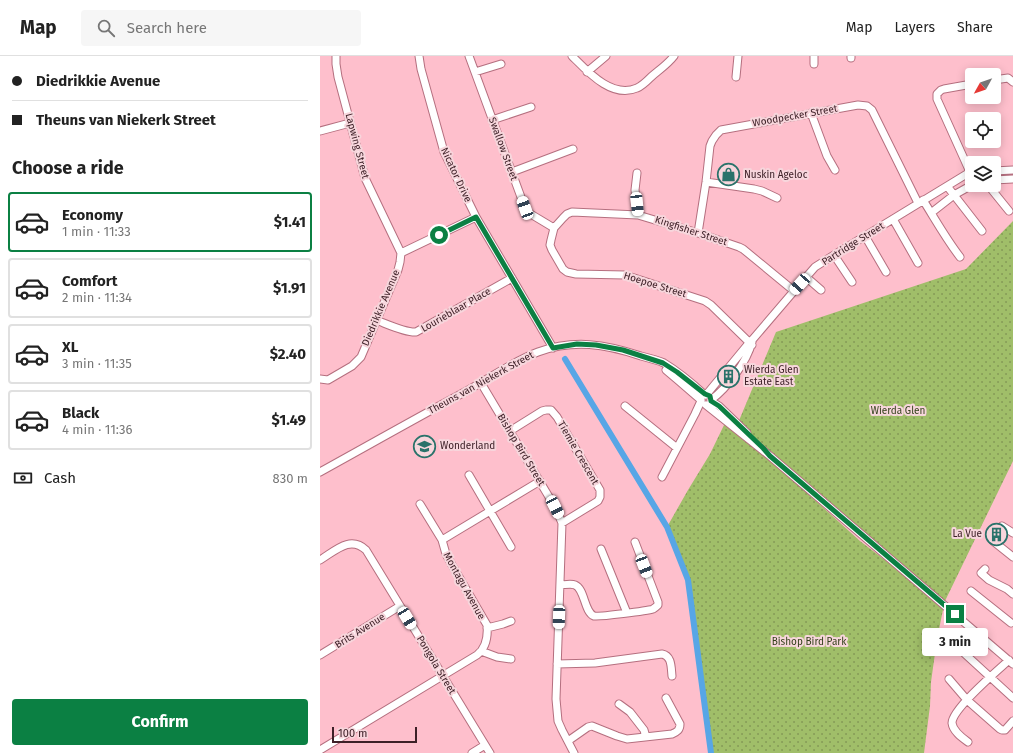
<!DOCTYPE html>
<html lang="en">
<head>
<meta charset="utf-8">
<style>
  :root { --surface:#fff; --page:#f6f6f6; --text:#222; --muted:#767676; --line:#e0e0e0; --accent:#0b8043 }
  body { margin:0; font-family:"Fira Sans",sans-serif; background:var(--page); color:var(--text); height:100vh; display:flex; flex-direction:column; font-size:15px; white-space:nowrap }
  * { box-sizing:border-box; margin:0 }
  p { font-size:13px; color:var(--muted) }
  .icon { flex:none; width:22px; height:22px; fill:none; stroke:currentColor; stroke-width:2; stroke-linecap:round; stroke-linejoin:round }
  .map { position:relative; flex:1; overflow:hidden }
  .drawer { display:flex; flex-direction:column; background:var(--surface); width:320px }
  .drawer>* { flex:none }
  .banner { display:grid; align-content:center; height:88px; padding:0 12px; background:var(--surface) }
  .needle { width:26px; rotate:230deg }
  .buttons { position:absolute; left:645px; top:12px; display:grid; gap:8px }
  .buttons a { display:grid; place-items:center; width:36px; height:36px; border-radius:4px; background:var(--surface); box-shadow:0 2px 10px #0003; font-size:20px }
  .scale { position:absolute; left:12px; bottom:10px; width:85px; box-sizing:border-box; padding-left:4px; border:2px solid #3d2027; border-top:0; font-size:11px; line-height:14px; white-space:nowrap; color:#3d2027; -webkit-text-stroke:3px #f7d6dc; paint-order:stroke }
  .end { position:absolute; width:18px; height:18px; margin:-9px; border:5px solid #0b8043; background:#fff; box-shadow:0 0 0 2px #fff }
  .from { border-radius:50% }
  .bubble { position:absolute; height:28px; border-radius:4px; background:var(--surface); box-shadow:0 2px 10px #0003; font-size:13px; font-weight:700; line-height:28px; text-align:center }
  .car { position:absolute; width:12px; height:24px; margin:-12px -6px; border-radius:5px; box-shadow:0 0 3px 1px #0007; background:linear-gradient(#fff 24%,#345 0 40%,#fff 0 76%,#345 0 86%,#fff 0) }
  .banner b { display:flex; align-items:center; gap:14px; height:38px; font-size:15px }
  .banner b+b { border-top:1px solid var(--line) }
  .banner i { width:10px; height:10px; background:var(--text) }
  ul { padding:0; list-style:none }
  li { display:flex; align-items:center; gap:12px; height:60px; margin:0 8px 6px; padding:0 4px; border:2px solid var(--line); border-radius:4px }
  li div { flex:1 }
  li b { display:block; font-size:15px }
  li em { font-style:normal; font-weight:700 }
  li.selected { border-color:var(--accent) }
  li>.icon { width:36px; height:36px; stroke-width:1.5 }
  h2 { padding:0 12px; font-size:18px; line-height:48px }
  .pay { display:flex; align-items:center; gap:10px; height:44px; padding:0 12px; font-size:15px }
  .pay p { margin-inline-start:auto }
  .primary-button { display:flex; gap:8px; margin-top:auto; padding:8px 12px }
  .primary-button a { flex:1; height:46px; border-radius:4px; background:var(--accent); color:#fff; font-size:16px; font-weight:700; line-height:46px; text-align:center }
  header { display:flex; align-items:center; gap:24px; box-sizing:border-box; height:56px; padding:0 20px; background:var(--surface); border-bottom:1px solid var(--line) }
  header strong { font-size:19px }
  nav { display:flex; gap:22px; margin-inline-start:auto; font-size:14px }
  .search { width:280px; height:36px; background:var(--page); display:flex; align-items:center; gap:10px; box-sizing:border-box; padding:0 14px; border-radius:4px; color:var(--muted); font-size:15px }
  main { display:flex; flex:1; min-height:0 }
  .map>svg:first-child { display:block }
  .grass { fill:url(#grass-dots) }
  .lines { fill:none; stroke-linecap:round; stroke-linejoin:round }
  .canal { stroke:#57a6e6; stroke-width:6 }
  .minor-casing { stroke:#b56f7f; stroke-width:9 }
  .minor { stroke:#fff; stroke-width:7 }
  .route { stroke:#0b8043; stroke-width:5 }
  .labels { text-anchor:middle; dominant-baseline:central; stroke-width:4; stroke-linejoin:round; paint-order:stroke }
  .street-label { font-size:10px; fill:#3d2027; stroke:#f7d6dc }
  .poi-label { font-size:10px; fill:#3d2027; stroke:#f7d6dc; text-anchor:start }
  .park-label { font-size:10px; fill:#33401b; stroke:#f7d6dc }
</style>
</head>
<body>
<header>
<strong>Map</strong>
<div class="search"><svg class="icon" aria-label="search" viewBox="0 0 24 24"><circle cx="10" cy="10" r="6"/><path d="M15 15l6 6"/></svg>Search here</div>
<nav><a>Map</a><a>Layers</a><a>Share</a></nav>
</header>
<main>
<section class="drawer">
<div class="banner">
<b><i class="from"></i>Diedrikkie Avenue</b>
<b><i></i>Theuns van Niekerk Street</b>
</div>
<h2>Choose a ride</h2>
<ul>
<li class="selected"><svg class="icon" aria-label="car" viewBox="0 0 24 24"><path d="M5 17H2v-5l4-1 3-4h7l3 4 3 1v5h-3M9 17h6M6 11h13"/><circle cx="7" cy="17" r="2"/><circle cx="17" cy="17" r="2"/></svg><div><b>Economy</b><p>1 min · 11:33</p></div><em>$1.41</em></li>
<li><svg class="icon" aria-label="car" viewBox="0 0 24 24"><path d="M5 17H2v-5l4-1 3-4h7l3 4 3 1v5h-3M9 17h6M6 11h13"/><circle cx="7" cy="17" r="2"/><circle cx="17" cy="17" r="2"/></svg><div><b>Comfort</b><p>2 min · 11:34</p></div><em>$1.91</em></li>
<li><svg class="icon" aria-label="car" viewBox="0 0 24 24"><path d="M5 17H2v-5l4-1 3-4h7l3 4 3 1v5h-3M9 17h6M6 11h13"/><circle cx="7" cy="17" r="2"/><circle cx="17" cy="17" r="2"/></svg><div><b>XL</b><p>3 min · 11:35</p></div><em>$2.40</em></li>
<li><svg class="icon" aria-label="car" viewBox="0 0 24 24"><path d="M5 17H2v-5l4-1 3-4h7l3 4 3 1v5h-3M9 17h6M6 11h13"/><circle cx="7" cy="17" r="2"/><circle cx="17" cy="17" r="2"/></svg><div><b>Black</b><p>4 min · 11:36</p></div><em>$1.49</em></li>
</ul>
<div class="pay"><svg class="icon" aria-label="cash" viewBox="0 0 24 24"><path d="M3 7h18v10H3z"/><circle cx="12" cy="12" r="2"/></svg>Cash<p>830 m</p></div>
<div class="primary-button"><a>Confirm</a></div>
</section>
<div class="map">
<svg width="693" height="697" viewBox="0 0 693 697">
  <defs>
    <pattern id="grass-dots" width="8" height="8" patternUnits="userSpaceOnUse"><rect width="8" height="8" fill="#a0be69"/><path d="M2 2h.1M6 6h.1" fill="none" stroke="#849a56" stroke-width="1.8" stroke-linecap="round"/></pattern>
  </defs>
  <rect width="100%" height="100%" fill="#febfcc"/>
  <path class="grass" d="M693,165V405L625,545L418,367L456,276L646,213Z
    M405,367L431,386L540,485L624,549L617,583L611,626L610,650L604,697H391L368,524L347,471L368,434L390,398Z"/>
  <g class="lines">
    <path class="canal" d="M245,303L347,471L368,524L391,697"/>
    <defs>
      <path id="minor" d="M16,0V8L18,21L45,122L81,197
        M99,0L101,13L124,96L156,161L233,292
        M149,0L205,152L209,157L234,172
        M252,0C268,16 292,43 317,32C322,30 327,25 331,21C339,14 348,8 354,0
        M494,0V8
        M531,0V2
        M155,16L181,8
        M267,16L286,0
        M416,21L418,0
        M674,24L688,22L693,26
        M491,57L507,100L515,114
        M172,64L211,51
        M0,75L30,67
        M674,115L693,114
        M192,116L253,93
        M650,116L617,43V38L621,34L624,33L652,28
        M317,117L315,134L318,159
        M674,124L693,123
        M386,126L434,133L442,135L457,142
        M668,129L689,155
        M627,130L662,175
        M603,144C615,163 626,183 640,201
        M611,157L634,139L652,129
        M573,163L598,207
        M378,177L386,126L390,90L392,85L396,79L401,74L538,49L547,50L552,54L598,147
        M545,180L566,216
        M514,199L532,226
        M486,221L501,234
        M56,264C67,268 86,277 96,276L192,222
        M432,289L391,249L385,245L305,219L256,218L247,216L243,213L232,194L230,189L231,184L234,172L243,162L247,158L252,156L318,159L378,177L419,191L423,193L474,235
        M346,314L359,325L381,344
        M0,323L8,324L32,310L41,301L78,214L80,206L81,197L156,161
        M161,327L235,451L239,460L242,467L236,643L238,665L242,674L254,697
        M386,339L429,287L433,283L474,235L495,211L514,199L650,116L652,115
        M391,344C407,332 427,306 432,286
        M391,345L399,350L427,377
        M386,349L450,400L693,608
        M305,350L357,392
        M190,375L222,355L226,354H231L237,361L280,434V441L278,445L242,467
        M0,416C47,390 93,364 141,338C166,325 191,306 218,296C254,283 285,288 321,300C329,302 337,304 344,307C359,316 373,328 385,339
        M149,419L191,491
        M342,421L375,358L381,345
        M682,470L693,477
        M122,484L220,425
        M673,485L693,501
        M281,493L307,557
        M0,504C15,495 30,479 46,494L170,697
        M665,513L661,517L669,524L687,533L693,538
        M240,529C244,529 251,527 255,529C265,533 264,556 274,560C279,561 327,555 333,553C336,551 336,551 338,549V546L315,486
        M651,535L691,567
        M167,572L183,568L191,565
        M633,587L693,642
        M161,595L177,601L191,603
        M0,599L80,550
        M237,608L275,607L342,598C352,600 351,611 352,620
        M629,623L647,644L680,673L682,674H685L693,665
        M299,648L310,656L324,674L326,681
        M248,685L268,671L272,670L297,680L307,683L352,678C357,676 360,674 360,668L346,642
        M648,686C641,681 633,675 632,667C632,653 678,614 689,604
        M0,694L157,599C166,592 168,580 167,569L132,509L126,498L122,484L100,448
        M152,697L165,689"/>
    </defs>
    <use href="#minor" class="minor-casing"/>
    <use href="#minor" class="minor"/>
  </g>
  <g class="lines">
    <path class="route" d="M119,179L156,161L233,292L257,288L276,289L303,294L343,307L357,316L385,338L390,340L391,345L399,350L443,392L450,400L635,558"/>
  </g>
  <defs>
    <symbol id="shop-ring" viewBox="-11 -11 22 22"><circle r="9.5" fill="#f7d6dc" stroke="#2a726a" stroke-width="1.5"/><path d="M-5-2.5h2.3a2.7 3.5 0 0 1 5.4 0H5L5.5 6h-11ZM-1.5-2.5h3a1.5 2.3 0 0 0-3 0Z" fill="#2a726a"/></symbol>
    <symbol id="building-ring" viewBox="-11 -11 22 22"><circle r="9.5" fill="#f7d6dc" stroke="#2a726a" stroke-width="1.5"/><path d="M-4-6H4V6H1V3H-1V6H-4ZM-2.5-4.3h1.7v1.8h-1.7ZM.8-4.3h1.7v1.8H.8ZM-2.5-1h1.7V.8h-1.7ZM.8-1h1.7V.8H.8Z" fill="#2a726a"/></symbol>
    <symbol id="school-ring" viewBox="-11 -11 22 22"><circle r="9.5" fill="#f7d6dc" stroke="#2a726a" stroke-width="1.5"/><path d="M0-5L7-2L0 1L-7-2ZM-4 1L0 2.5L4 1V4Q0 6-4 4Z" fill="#2a726a"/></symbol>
  </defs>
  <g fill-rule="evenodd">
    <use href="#shop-ring" x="396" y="106" width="25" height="25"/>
    <use href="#building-ring" x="396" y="308" width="25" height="25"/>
    <use href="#school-ring" x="92" y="378" width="25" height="25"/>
    <use href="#building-ring" x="664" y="466" width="25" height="25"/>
  </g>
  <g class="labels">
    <g class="street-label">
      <text transform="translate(475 60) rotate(-10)">Woodpecker Street</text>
      <text transform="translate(37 90) rotate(75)">Lapwing Street</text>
      <text transform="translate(183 93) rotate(70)">Swallow Street</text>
      <text transform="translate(136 119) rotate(65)">Nicator Drive</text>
      <text transform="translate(371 175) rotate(18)">Kingfisher Street</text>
      <text transform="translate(533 188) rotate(-32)">Partridge Street</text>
      <text transform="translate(335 229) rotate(17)">Hoepoe Street</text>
      <text transform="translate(61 252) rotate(-67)">Diedrikkie Avenue</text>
      <text transform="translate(136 254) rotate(-30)">Lourieblaar Place</text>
      <text transform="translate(161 327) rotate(-29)">Theuns van Niekerk Street</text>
      <text transform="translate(201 394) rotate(59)">Bishop Bird Street</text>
      <text transform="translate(258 397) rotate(60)">Tiemie Crescent</text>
      <text transform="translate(144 530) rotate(61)">Montagu Avenue</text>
      <text transform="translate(40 575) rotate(-32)">Brits Avenue</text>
      <text transform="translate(116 609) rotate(59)">Pongola Street</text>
    </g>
    <g class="poi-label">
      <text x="424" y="119">Nuskin Ageloc</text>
      <text x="424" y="314">Wierda Glen<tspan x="424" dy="12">Estate East</tspan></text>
      <text x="120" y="390">Wonderland</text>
      <text x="662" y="478" text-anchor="end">La Vue</text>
    </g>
    <g class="park-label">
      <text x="578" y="355">Wierda Glen</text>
      <text x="489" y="586">Bishop Bird Park</text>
    </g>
  </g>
</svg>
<div class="buttons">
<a><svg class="needle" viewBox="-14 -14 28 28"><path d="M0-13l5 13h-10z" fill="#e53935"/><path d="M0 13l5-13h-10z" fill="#767676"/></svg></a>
<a><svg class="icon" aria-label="locate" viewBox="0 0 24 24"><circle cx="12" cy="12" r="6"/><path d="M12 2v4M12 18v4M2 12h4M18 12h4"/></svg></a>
<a><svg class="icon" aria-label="layers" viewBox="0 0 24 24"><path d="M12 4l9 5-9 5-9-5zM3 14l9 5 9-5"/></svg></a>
</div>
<div class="scale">100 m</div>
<i class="end from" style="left:119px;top:179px"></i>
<i class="end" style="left:635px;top:558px"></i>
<div class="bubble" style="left:602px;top:572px;width:66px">3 min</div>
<i class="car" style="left:317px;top:148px;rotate:174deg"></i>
<i class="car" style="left:205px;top:152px;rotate:340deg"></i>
<i class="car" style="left:480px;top:228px;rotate:222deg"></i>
<i class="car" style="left:235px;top:451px;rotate:153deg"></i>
<i class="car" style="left:324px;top:510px;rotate:159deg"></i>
<i class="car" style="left:239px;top:561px;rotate:182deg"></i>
<i class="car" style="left:87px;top:562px;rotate:149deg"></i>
</div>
</main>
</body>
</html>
